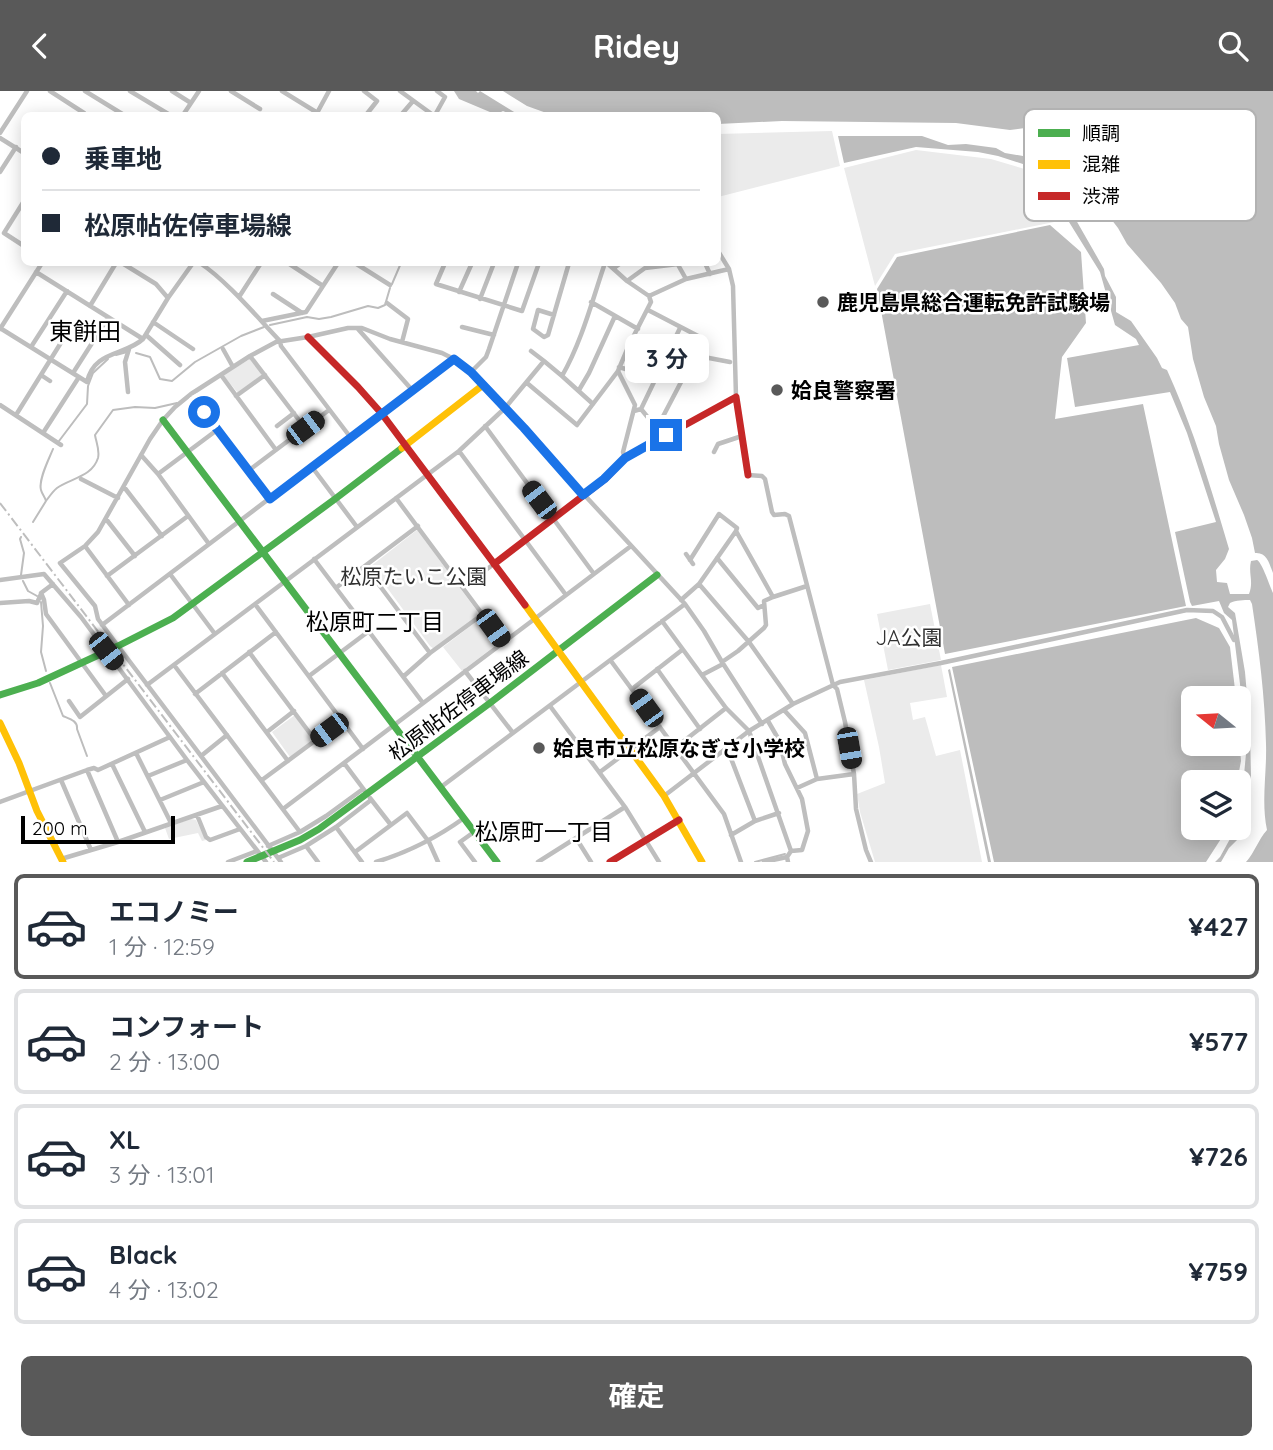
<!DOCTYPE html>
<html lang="ja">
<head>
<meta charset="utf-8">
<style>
  :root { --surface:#fff; --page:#f6f6f7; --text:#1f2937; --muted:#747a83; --line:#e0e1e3; --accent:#595959 }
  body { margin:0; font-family:Quicksand,"Noto Sans JP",sans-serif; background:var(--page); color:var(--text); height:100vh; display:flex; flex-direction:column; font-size:26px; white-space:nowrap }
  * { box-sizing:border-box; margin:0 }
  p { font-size:23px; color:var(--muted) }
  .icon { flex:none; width:38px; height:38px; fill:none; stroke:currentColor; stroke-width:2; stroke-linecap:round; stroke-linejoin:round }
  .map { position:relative; height:771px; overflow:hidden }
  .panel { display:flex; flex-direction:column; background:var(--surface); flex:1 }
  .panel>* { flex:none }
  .banner { position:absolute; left:21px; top:21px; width:700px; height:154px; border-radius:10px; box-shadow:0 4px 18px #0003; display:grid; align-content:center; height:154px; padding:0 21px; background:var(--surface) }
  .needle { width:46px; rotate:288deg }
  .buttons { position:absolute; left:1181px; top:595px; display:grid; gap:14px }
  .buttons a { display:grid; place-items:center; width:70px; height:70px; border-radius:10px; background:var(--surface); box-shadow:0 4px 18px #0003; font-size:35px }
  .scale { position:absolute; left:21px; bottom:18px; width:154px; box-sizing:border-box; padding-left:7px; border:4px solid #000; border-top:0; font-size:19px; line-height:24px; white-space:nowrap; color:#000; -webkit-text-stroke:5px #fff; paint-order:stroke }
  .end { position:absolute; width:32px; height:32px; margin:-16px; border:9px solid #1a73e8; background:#fff; box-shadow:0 0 0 4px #fff }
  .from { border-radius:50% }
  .bubble { position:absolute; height:49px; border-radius:10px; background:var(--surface); box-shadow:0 4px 18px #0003; font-size:23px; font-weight:700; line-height:49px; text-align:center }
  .car { position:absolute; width:21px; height:42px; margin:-21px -10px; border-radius:9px; box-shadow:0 0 5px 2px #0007; background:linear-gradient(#222 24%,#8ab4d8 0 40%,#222 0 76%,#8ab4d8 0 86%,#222 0) }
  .banner b { display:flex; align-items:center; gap:24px; height:66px; font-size:26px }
  .banner b+b { border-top:2px solid var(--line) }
  .banner i { width:18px; height:18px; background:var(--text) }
  ul { padding:12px 0 0; list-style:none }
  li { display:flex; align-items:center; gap:21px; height:105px; margin:0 14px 10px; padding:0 7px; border:4px solid var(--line); border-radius:10px }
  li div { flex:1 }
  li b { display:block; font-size:26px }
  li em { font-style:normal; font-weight:700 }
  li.on { border-color:var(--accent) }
  li>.icon { width:63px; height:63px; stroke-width:1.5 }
  .action { display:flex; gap:14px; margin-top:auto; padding:14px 21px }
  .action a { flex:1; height:80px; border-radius:10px; background:var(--accent); color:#fff; font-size:28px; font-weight:700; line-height:80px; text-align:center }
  header { display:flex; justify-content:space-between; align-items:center; height:91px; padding:0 21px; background:var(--accent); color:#fff; font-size:32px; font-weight:700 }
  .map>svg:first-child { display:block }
  .green { fill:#ebebeb }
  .water { fill:#bdbdbd }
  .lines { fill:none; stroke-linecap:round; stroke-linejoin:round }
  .stream { stroke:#bdbdbd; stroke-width:2 }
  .street { stroke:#bebebe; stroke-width:4.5 }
  .fast { stroke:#4caf50; stroke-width:7 }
  .slow { stroke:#ffc107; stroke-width:7 }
  .jam { stroke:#c62828; stroke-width:7 }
  .rail { stroke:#bebebe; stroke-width:2; stroke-dasharray:10 3.5 2 3.5; stroke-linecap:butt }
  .route { stroke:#1a73e8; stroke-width:9 }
  .poi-dot { fill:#595959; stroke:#fff; stroke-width:2.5 }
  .labels { text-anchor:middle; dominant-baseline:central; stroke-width:5; stroke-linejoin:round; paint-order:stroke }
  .poi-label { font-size:21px; font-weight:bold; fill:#000; stroke:#fff; text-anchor:start }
  .park-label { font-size:21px; fill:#313131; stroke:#fff }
  .street-label { font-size:21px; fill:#000; stroke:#fff }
  .neighbourhood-label { font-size:23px; fill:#000; stroke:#fff }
  .quarter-label { font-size:24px; fill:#000; stroke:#fff }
  .key { fill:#fff; stroke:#b2b2b2; stroke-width:2 }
  .key-label { font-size:19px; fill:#000 }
</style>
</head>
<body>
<header><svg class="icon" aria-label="back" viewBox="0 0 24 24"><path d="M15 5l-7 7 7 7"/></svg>Ridey<svg class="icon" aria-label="search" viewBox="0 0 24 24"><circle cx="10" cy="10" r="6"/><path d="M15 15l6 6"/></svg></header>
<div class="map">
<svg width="1273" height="771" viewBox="0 0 1273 771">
  <rect width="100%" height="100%" fill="#fff"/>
  <path class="green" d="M832,40L840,75L718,106V43Z
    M916,59L991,68L1028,79L1064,129L895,163L875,195L844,77Z
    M250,268L261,282V285L238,302L223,284Z
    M417,439L477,520L478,525L434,558L430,555L371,475Z
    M930,513L941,569L888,579L877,523Z
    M481,527L500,551L462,580L443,556Z
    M941,574L947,606L910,612L913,629L925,626L936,665L960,659L982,771H875L860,721L857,703L885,692L879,656L864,589Z
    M295,624L313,649L290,666L272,641Z
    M191,728L196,729L206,749L202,750L198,742L169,748L165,737Z"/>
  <path class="water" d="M454,0H476L478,2L480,0L519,24H512L503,20L501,21L502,24H497L459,8Z
    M503,0H1273V482C1269,472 1267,461 1255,462L1252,447L1244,424L1229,389L1219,353L1216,335L1204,306L1193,268L1188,236L1181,228L1175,212L1161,192L1127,153L1118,137L1087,97L1067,67L1054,53L1044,46L1025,37L1010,39L956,32L782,30L718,33V24H552L527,15Z
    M838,45H922L948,54L966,53L996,57L1005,62L1023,65L1038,74L1068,115L1104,178L1105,185L1116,206V221L1131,230L1157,267L1162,277L1167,279C1193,336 1211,397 1229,458L1225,468L1216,479L1217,491L1227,492L1230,503H1249C1254,490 1248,483 1251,470C1253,470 1255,469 1257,469C1262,471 1270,496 1273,502V771H1246C1255,761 1258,749 1267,739C1261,711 1267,681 1266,653C1265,606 1259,560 1252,513L1250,509C1244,509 1236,509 1230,512L1228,516L1235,522L1245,581L1250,639L1251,685L1245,705L1243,735L1238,748L1229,757L1221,771H1215L1220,766L1236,737H1239L1247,652L1245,647L1243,617L1232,529L1224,522L1219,510L1192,515L1190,511L1175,441L1216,431L1187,342L1170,301L1075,316L1067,267L1139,254L1136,248L1115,234L1100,181L1069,131L1029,75L998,65L978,61L916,56L844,72Z
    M1050,134L1081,161L1086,232L1062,266L1055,328L1143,313L1186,515L945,563L877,198L897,166Z
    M1196,527L1219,537L1230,556L1236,607H1194V653H1239V643L1241,670L1237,691H1194V737H1227L1226,740L1206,771H994L952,576Z
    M950,578L991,771H988L948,579Z"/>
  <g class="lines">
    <path class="stream" d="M392,193L401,172
      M270,234L307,226L319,228L331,226L368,215L378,217L385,214L390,197
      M136,262L150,266L160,288L172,290L195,271L241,245L264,236
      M116,264L127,261
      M59,350L87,313L88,295L93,282L108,268
      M46,410C49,406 53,400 57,397C71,387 92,386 98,367C100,359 96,351 95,344L113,319L135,316L155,317L177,312
      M33,431L46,410C45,406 42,403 41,399C38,389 49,368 53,358
      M21,446L20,448L24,462L21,484
      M23,490L28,500L37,505
      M41,511L43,535L41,561L46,580
      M50,592L63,625C70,628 78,630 77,638L87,665
      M755,771L785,763"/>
    <path class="street" d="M50,0L84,22
      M85,0L124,24
      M130,0L170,24
      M172,0L191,12
      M231,0L260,18
      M282,0L321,24
      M364,0L377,10L366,24
      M400,0L433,24
      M317,22L329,0
      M183,24L199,0
      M401,24L413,10
      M435,24L445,6L437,0
      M0,42L27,0
      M0,47L24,62
      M0,81L16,56
      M24,110L4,142L24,155
      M718,160L729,178L733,195L736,306
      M122,172L156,193L168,207
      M200,172C227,190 257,226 280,250L281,255L351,347
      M288,172L323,195
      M355,172L390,194
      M397,172H398
      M445,172L436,193L522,220L539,172
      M677,172L686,188
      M705,172L710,183
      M614,177L621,172
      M36,181L143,248L168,207L193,172
      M627,190L645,177L678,173
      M459,201L472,172
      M273,203L302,222
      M649,205L686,188L729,178
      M239,206L261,172
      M480,208L494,172
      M591,211L638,238
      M387,212L408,228L402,251
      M90,215L116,172
      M648,219L698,245L702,251L658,335L662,346
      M554,224L538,219L533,238L544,246L548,244L569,172
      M262,230L306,221L338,172
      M153,231L193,258
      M462,236L494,244
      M0,237L87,291C94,259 125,265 143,248
      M0,238L42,172
      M358,238L413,300
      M146,244L180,274
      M31,256L67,200
      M223,258L233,276
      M531,260L544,270
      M697,262L709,267L730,271
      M250,265L305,337
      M619,276L632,280L647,250L635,244
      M618,280L635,314L623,361L625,367
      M471,281L486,266L489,258L518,172
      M73,282L108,227
      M41,284L50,290
      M221,284L276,359
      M562,285L593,313
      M527,292L577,334L618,280L629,254L651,211L649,205L627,190L607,172
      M579,299L589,282L615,225
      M128,301L125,271L129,258
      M191,303L270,408
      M236,305L265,284
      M0,314L61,354
      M641,318L650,329L658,335
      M634,320L641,318L680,237
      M16,324L67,242
      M277,335L294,322
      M485,335L594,483
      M43,342L79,286
      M459,360L566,504
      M714,361L718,353L742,345
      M141,364L158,383L209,453
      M312,376L357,436
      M248,380L329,319
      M158,383L217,339
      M748,384L762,385L765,388L772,421L774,424L785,423L789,425L833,594L837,598L845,631L854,683L856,718L866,759L871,771
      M81,388L118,407
      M124,396L162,445
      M396,407L503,551
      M106,428L135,465
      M85,455L129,514
      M686,463L693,473
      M717,467L758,517L764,514
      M314,468L423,612
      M690,469L719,423L737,437L736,440
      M365,475L430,562
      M170,483L215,543
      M107,485L188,425
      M0,489L44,483L81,526L187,669L266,771
      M53,493L41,502L44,509L46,523L106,605
      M699,493L749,551L793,613
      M337,496L418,435
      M462,496L494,473
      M773,506L807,495
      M681,509L699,493L736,440L773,506L764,510L766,534L764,537L738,560L722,571
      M0,512L29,510L37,512L41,503
      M255,513L363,658
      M662,530L726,617L749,640L791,760L787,766L788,771
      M102,534L454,268
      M249,561L315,649
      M611,570L724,723L741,771
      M174,574L300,741
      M657,578L700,638
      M465,580L513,642
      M222,582L288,670
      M702,584L723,573
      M309,585L369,540
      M404,585L430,562L483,523
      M147,594L459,360L505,317L544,270L562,285C582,250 592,210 605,172
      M632,598L682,559
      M195,603L276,541
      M69,610L80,626L128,588
      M550,615L625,716L659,771
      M784,619L805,642L817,688L797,697
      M768,630L779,649L785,673L802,708L808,740L802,759L791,760
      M267,641L294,620
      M675,657L726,617
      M727,657L755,730
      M136,662L171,732
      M201,665L227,644
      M344,672L365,700
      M112,673L145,741
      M87,679L118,751
      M600,681L660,636
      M148,685L187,669
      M817,688L854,683
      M61,689L91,759
      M262,689L343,629
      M441,696L685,513
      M664,705L749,640L793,613L840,591L941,572L1187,519L1213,520L1222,526L1234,549
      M370,707L391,734
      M160,709L204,691
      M0,711L87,679L94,677L98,679L170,646
      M283,718L631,455
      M197,724L206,746L210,749L240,738
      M336,736L362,771
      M474,741L460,751L475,771
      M731,744L755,730L779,722
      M576,747L591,771
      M268,755L300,741L326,725L363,698
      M306,755L318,771
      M355,761L407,722L429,751L438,771
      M278,767L306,755L336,736L371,709
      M61,768L118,751L222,715
      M228,771L257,760
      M281,771L118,555L98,528L95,515L60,472L85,455L98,441L150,348L163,329L175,316L191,303L250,265L276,251L308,246L348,237H362L390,248L442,262L454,268L471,281L685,513L704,540L722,571L762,633
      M376,771C409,761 435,748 464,727
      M538,771L625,716
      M764,771L787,766"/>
    <path class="fast" d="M163,329L497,771
      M0,604L38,592L118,555L173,527L335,408L402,357
      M247,771L300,749L319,738L490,612L657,484"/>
    <path class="slow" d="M402,357L483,294
      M525,514L664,705L702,771
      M0,632L19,672L37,720L63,771"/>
    <path class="jam" d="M308,246L358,296L382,323L525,514
      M494,473L605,388L625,367L736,306L748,384
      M610,771L679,729"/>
    <path class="rail" d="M0,412L274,771"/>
  </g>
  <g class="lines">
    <path class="route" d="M204,321L270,408L454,268L471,281L524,337L583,404L604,388L625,367L666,344"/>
  </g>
  <g class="poi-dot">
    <circle cx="823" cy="211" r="7"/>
    <circle cx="777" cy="299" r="7"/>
    <circle cx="539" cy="657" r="7"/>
  </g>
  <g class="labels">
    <g class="poi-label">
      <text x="837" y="211">鹿児島県総合運転免許試験場</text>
      <text x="791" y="299">姶良警察署</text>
      <text x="553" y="657">姶良市立松原なぎさ小学校</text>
    </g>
    <g class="park-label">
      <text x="414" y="485">松原たいこ公園</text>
      <text x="909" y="546">JA公園</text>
    </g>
    <g class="street-label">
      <text transform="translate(458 614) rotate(-37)">松原帖佐停車場線</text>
    </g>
    <g class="neighbourhood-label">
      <text x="375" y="530">松原町二丁目</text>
      <text x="544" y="740">松原町一丁目</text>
    </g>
    <g class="quarter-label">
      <text x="85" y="240">東餅田</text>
    </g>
  </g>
  <rect x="1024" y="18" width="232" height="112" rx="10" class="key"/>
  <rect x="1038" y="38" width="32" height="8" fill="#4caf50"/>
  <rect x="1038" y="69" width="32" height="9" fill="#ffc107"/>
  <rect x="1038" y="101" width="32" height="8" fill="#c62828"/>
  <g class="key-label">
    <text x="1082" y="49">順調</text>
    <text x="1082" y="80">混雑</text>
    <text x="1082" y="112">渋滞</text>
  </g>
</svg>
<div class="buttons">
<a><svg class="needle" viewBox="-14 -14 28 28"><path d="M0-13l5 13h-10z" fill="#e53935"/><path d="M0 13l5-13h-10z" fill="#747a83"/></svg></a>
<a><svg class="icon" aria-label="layers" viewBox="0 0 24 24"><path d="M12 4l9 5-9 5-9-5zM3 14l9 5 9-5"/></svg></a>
</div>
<div class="scale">200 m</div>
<i class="end from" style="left:204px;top:321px"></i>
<i class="end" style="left:666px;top:344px"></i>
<div class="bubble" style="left:625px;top:243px;width:84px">3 分</div>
<i class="car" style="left:305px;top:337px;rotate:53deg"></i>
<i class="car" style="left:539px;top:409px;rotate:323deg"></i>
<i class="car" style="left:493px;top:537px;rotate:144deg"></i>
<i class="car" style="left:106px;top:560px;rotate:142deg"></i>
<i class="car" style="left:646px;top:617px;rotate:324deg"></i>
<i class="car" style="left:329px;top:639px;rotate:233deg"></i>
<i class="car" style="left:849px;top:657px;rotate:170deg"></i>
<div class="banner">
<b><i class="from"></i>乗車地</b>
<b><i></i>松原帖佐停車場線</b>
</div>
</div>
<section class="panel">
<ul>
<li class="on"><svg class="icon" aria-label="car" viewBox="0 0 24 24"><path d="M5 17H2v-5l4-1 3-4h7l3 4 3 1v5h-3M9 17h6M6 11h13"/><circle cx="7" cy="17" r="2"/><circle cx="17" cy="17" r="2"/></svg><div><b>エコノミー</b><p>1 分 · 12:59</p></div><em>¥427</em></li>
<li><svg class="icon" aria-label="car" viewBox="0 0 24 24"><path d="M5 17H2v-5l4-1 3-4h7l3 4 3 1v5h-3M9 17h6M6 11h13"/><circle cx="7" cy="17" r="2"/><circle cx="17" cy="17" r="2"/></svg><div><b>コンフォート</b><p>2 分 · 13:00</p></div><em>¥577</em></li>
<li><svg class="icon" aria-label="car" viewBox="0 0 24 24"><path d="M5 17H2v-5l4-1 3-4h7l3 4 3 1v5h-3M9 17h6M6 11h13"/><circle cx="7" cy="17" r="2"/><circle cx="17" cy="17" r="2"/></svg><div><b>XL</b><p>3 分 · 13:01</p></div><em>¥726</em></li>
<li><svg class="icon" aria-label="car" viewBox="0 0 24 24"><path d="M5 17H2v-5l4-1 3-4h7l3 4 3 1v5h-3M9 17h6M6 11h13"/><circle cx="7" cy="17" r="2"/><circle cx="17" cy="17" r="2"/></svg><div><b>Black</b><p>4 分 · 13:02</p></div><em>¥759</em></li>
</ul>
<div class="action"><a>確定</a></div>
</section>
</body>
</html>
